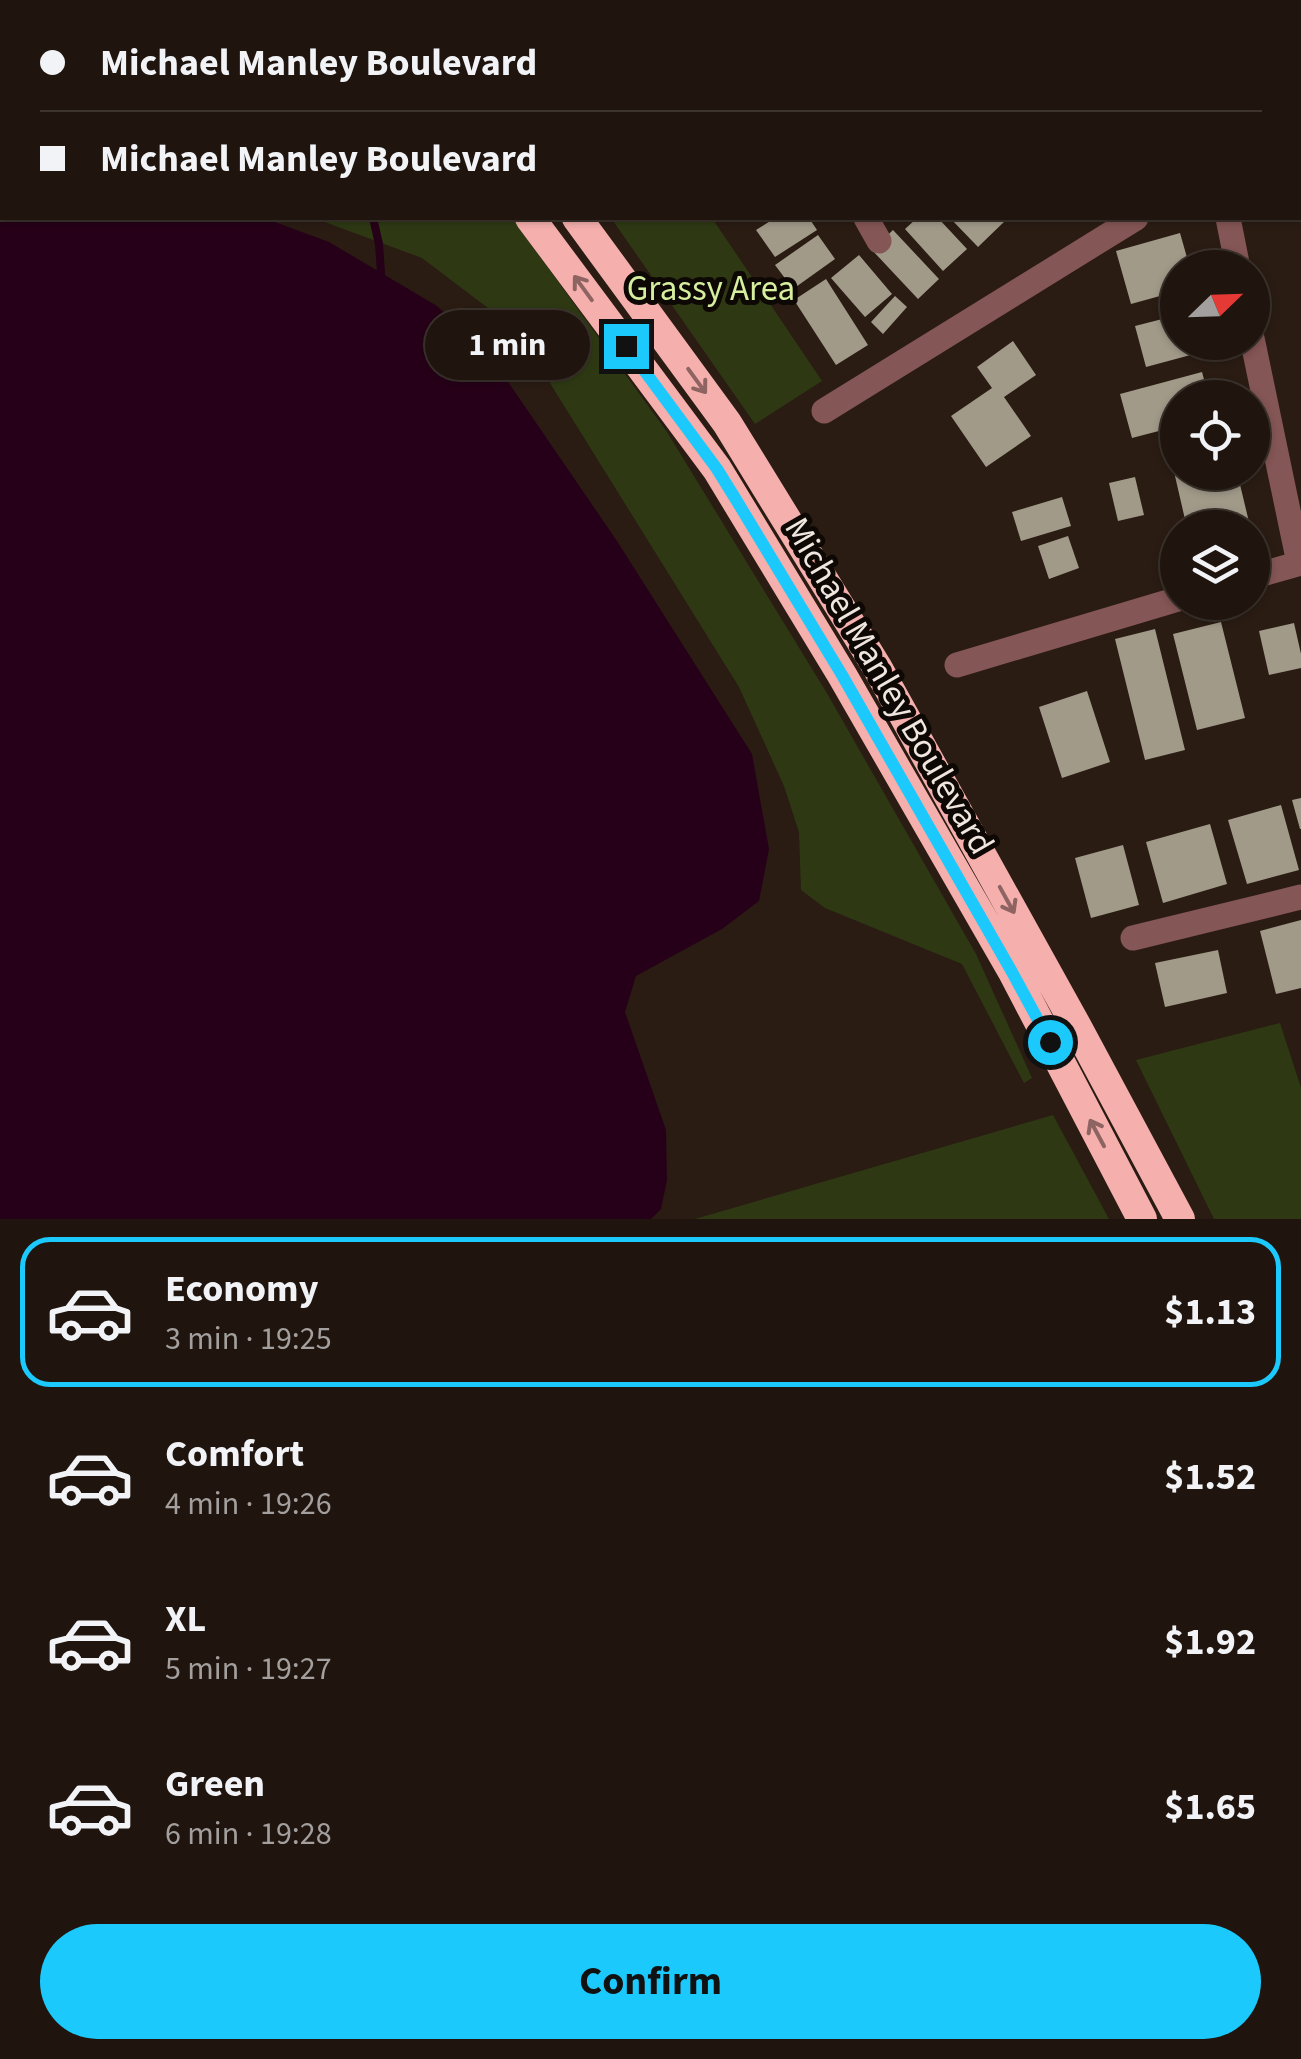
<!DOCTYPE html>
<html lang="en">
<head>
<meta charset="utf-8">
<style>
  :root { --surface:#20150e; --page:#281e17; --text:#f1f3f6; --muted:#a29f9e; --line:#3d342e; --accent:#1cc9fc }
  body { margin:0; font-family:"Source Sans 3",sans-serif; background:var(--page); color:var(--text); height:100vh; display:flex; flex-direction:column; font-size:38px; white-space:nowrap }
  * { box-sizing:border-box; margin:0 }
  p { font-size:32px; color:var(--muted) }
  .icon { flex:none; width:55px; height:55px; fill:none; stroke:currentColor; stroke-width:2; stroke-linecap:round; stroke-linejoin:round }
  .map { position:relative; height:1219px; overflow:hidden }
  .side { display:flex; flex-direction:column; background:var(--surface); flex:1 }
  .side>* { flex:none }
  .hud { position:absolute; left:0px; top:0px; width:1302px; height:220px; box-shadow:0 2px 8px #0004,0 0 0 2px var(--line); display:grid; align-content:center; height:220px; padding:0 40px; background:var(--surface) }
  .needle { width:65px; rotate:67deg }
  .buttons { position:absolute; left:1160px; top:250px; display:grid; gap:20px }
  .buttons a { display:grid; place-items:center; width:110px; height:110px; border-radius:50%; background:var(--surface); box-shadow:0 2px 8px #0004,0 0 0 2px var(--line); font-size:50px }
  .end { position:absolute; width:45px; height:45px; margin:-22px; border:12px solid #1cc9fc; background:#111; box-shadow:0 0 0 5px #111 }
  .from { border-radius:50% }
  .bubble { position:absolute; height:70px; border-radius:35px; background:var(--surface); box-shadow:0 2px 8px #0004,0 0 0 2px var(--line); font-size:32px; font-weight:700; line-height:70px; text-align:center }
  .hud b { display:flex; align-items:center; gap:35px; height:95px; font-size:38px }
  .hud b+b { border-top:2px solid var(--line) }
  .hud i { width:25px; height:25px; background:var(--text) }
  ul { padding:18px 0 0; list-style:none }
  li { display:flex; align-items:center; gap:30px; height:150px; margin:0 20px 15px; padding:0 20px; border:5px solid transparent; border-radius:30px }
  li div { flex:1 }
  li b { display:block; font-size:38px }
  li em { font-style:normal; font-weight:700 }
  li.current { border-color:var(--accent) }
  li>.icon { width:90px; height:90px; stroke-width:1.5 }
  .action { display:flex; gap:20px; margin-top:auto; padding:20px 40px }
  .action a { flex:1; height:115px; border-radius:60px; background:var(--accent); color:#111; font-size:40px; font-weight:700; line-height:115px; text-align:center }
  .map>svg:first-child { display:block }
  .green { fill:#2e3914 }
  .water { fill:#260018 }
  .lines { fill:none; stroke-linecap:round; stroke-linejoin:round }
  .stream { stroke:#260018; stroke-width:8 }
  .building { fill:#a19a89 }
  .minor { stroke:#845655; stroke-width:25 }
  .highway { stroke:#f5afad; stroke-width:30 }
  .oneway { stroke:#8d6461 }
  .route { stroke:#1cc9fc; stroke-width:12 }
  .labels { text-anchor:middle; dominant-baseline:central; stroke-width:10; stroke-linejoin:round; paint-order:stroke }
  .park-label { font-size:35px; fill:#d5ef9f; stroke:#0e0805 }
  .street-label { font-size:35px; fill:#f0e6e0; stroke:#0e0805 }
</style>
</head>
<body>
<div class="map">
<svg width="1301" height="1219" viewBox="0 0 1301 1219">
  <rect width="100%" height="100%" fill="#2a1c13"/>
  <path class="green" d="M314,218H512L667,432L828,695L976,954L1032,1078L1024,1083L962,964L825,908L801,890L799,832L784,786L739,687L517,330L422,258Z
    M611,218H712L822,381L755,424Z
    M1280,1023L1301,1088V1219H1214L1136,1060Z
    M1053,1115L1109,1219H695Z"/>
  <path class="water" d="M0,143L2,144V218H264L329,242L437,306L491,357L617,541L752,754L769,849L759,901L722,929L636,976L625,1012L666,1130L667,1180L661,1209L651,1219H0Z"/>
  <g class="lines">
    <path class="stream" d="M307,0L308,2
      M373,218L379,244L381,273"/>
  </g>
  <path class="building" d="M775,218H809L817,230L775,257L756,230Z
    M917,218H938L967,249L943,271L905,229Z
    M950,218H1004L1006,220L978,247Z
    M893,230L939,279L918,299L872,250Z
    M1180,233L1190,268H1178V291L1131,304L1116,251Z
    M818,235L835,259L793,289L775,265Z
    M859,255L892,294L865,317L831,278Z
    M826,279L868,345L836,365L794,300Z
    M895,296L907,307L883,334L871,322Z
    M1178,315V342H1196L1198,353L1146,367L1135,326Z
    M1013,341L1036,375L1004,397L1031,436L986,467L951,416L992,388L977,367Z
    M1202,372L1209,398H1178V426L1132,438L1120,394Z
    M1178,434V472H1237L1249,522L1226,528H1187L1166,437Z
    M1135,477L1144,515L1118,521L1109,483Z
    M1062,497L1071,526L1021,541L1012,512Z
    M1068,536L1079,568L1049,579L1038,546Z
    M1221,622L1245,718L1197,730L1173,634Z
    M1294,623L1301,654V668L1269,675L1259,631Z
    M1155,629L1185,750L1145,760L1115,639Z
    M1087,691L1110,762L1062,778L1039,707Z
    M1301,798V829H1300L1292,800Z
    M1281,805L1299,870L1247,884L1228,820Z
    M1210,824L1227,884L1163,903L1146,842Z
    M1123,845L1139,905L1091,918L1075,858Z
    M1301,920V988L1276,994L1260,931Z
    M1218,950L1227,993L1165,1007L1155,963Z"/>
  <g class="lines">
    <path class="minor" d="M203,0L206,2
      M1042,0L1045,2
      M793,2L795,0
      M1300,110L1301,109
      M866,218L879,241
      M1228,218L1238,268
      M1252,338L1299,563
      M824,411L1136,218
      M1252,577L1301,563
      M957,665L1178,599
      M1133,938L1301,897"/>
    <path class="highway" d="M368,0L370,2
      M422,0L424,2
      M530,218L717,469L842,675L1013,972L1142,1219
      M577,218L727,423L877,667L1077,1027L1180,1219"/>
  </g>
  <defs><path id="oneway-shaft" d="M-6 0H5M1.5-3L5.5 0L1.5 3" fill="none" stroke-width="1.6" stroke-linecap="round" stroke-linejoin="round" transform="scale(2.5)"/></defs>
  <g class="oneway">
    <use href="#oneway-shaft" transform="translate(583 288) rotate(-126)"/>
    <use href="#oneway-shaft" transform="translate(697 381) rotate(54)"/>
    <use href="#oneway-shaft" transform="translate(1007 900) rotate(61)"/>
    <use href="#oneway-shaft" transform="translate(1097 1133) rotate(-118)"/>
  </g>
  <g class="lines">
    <path class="route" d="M626,346L717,469L735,498L842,675L1012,972L1050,1042"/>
  </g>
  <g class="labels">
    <g class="park-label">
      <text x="711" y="289">Grassy Area</text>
    </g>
    <g class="street-label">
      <text transform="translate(889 686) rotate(60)">Michael Manley Boulevard</text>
    </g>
  </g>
</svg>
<div class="buttons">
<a><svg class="needle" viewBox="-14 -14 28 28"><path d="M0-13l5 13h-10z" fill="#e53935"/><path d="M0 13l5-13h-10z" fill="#a29f9e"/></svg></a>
<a><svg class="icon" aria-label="locate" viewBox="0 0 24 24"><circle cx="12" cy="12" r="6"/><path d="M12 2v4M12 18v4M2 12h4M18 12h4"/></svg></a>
<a><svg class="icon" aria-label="layers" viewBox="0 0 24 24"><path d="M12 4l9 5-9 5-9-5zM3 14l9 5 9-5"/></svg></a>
</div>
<i class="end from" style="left:1050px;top:1042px"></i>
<i class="end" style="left:626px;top:346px"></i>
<div class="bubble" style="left:425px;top:310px;width:165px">1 min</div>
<div class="hud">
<b><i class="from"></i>Michael Manley Boulevard</b>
<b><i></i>Michael Manley Boulevard</b>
</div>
</div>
<section class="side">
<ul>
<li class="current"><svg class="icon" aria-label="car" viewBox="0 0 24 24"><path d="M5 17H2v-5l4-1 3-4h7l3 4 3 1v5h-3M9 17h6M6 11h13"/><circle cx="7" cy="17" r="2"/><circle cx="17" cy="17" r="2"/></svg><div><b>Economy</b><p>3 min · 19:25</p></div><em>$1.13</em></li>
<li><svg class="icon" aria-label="car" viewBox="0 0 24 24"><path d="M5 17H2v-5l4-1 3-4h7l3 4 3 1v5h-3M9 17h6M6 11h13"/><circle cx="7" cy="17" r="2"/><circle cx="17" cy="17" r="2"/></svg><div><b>Comfort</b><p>4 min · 19:26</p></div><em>$1.52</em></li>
<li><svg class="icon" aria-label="car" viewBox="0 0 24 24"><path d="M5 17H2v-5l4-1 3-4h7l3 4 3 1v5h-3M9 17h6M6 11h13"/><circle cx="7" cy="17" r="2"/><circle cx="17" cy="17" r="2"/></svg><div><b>XL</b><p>5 min · 19:27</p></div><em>$1.92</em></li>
<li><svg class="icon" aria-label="car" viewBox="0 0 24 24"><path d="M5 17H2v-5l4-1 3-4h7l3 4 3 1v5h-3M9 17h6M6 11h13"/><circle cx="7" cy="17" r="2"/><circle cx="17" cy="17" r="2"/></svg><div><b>Green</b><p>6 min · 19:28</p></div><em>$1.65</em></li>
</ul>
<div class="action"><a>Confirm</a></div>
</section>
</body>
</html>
